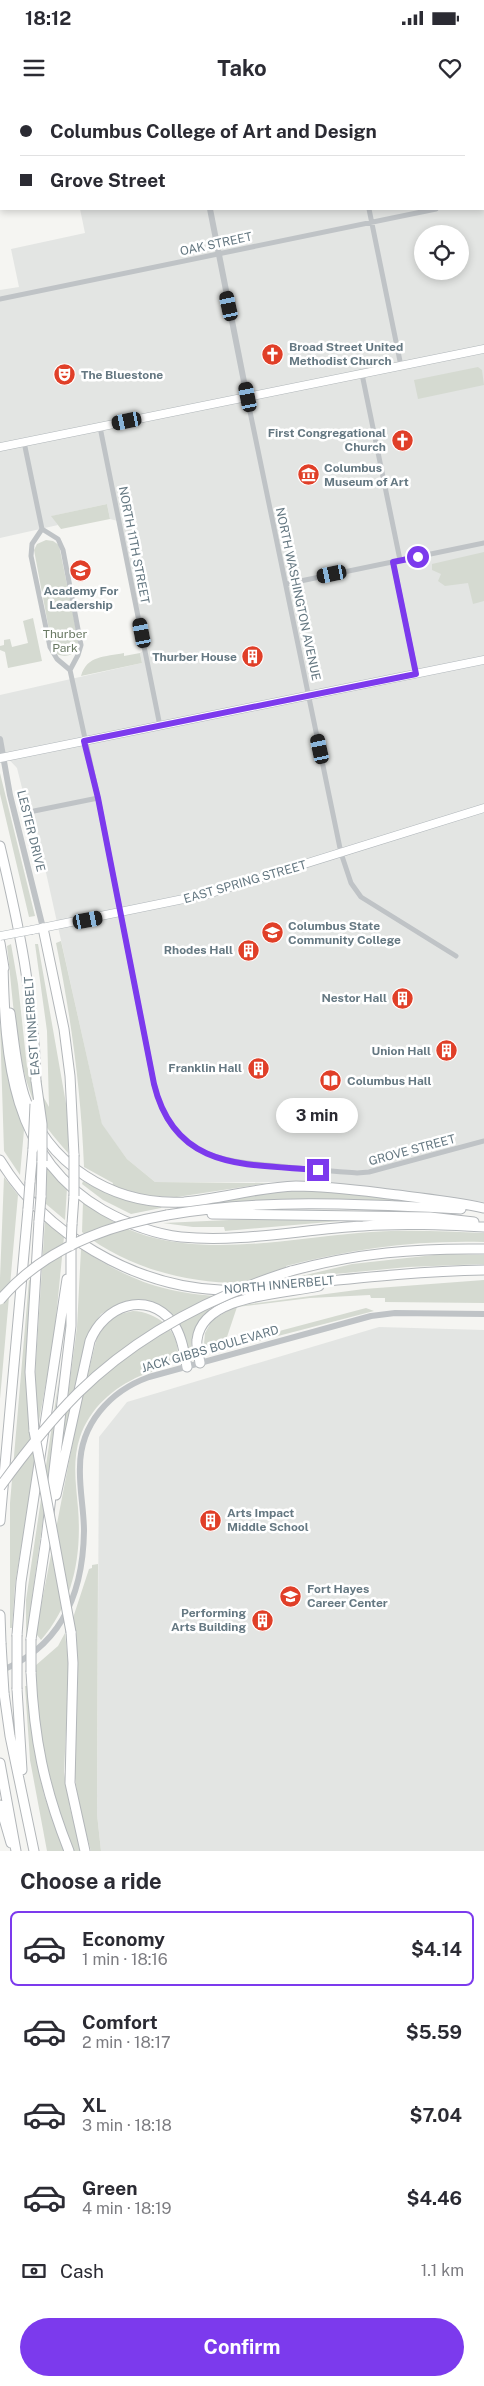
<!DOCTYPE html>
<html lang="en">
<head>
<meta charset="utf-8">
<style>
  :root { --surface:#fff; --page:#f2f2f3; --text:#2b2b33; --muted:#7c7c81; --line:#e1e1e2; --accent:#7c3aed }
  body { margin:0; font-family:"Public Sans",sans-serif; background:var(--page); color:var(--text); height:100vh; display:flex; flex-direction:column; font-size:19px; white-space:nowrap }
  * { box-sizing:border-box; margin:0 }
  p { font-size:16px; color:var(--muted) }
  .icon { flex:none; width:28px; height:28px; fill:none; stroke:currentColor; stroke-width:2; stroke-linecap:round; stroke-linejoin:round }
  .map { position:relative; height:1751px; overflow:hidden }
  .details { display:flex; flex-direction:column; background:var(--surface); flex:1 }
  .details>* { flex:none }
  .top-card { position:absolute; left:0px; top:0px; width:485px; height:110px; box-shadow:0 2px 8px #0003; display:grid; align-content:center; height:110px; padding:0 20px; background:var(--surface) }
  .tools { position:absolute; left:414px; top:125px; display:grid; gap:10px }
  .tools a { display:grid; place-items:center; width:55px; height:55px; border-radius:50%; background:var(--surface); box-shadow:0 2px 8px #0003; font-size:25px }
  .end { position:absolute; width:22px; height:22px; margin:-11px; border:6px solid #7c3aed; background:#fff; box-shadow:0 0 0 2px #fff }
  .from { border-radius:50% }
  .bubble { position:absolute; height:35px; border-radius:18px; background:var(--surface); box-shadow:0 2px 8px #0003; font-size:16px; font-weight:700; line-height:35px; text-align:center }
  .car { position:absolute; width:15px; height:30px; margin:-15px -8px; border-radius:6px; box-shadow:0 0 4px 1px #0007; background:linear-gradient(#222 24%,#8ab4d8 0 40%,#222 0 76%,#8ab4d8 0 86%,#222 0) }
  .top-card b { display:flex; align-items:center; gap:18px; height:48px; font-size:19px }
  .top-card b+b { border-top:1px solid var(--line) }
  .top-card i { width:12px; height:12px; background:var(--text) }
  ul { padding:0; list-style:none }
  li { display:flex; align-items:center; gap:15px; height:75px; margin:0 10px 8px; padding:0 10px; border:2px solid transparent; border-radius:8px }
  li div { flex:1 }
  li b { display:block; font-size:19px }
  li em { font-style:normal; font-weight:700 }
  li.on { border-color:var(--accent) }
  li>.icon { width:45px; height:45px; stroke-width:1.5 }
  h2 { padding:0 20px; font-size:22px; line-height:60px }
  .pay { display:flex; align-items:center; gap:12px; height:55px; padding:0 20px; font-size:19px }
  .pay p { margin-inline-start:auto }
  .cta { display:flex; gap:10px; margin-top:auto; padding:10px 20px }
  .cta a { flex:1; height:58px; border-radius:30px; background:var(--accent); color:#fff; font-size:20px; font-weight:700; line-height:58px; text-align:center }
  .status { display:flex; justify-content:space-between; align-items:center; height:35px; padding:0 25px; background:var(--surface); direction:ltr }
  .status svg { height:14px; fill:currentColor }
  header { display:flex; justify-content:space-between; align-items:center; height:65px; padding:0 20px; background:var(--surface); font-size:22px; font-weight:700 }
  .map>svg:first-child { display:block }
  .built { fill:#e3e5e3; fill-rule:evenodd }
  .green { fill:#d5dad1 }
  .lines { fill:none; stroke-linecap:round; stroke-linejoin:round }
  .secondary-casing { stroke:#b1b7bb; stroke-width:9 }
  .primary-casing { stroke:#b0b6b9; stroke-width:9 }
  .motorway-casing { stroke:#b2b6b9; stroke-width:11 }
  .minor { stroke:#bfc3c6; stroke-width:5 }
  .tertiary { stroke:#bfc3c6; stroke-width:6 }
  .secondary { stroke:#fff; stroke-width:8 }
  .primary { stroke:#fff; stroke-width:8 }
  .motorway { stroke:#fff; stroke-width:9 }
  .secondary-bridge-casing { stroke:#b1b7bb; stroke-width:9; stroke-linecap:butt }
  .motorway-bridge-casing { stroke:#b2b6b9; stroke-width:11; stroke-linecap:butt }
  .secondary-bridge { stroke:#fff; stroke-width:8 }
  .motorway-bridge { stroke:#fff; stroke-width:9 }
  .route { stroke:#7c3aed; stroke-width:6 }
  .labels { text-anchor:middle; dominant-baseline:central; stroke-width:5; stroke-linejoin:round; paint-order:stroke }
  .street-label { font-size:12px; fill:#657882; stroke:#fff }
  .poi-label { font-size:12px; font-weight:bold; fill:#657882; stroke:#fff; text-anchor:start }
  .park-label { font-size:12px; fill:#6a7a64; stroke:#fff }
</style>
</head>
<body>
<div class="status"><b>18:12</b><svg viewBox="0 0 49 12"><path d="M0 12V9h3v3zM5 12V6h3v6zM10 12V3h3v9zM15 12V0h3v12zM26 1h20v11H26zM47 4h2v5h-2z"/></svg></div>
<header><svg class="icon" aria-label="menu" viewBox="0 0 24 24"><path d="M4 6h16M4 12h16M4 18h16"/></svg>Tako<svg class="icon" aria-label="heart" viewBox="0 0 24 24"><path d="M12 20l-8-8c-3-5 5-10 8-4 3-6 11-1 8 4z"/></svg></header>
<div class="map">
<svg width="484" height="1751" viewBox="0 0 484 1751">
  <rect width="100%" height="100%" fill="#f5f5f2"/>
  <path class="built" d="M57,0H484V1102L321,1082H155L127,1059L102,1025L33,714L35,710L27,708L17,668L0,650V595L142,563L140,553L144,550L118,421L110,419L107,404L52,416L58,425L0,438V190L19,187L11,149L85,133L80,109H484V1ZM422,134H460V171H422Z
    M379,1227L484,1230V1751H101L97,1714L99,1337L127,1302Z"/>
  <path class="green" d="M197,0H355L356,1H197Z
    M478,267L482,270L484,285L418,299L414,280Z
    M107,404L110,419L61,429L51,416Z
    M46,440L53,441L59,445L79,544L77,551C70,557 60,558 53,551L34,450L37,444Z
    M484,452V501L473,504L468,483L445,486L438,481L441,474L432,470V464Z
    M33,518L42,561L8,568L5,552L0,550V546L4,545V540L10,539L12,547L28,543L23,521Z
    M124,553V556L140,553L142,563L81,576C87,555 105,557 124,553Z
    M0,673L35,816L29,817L0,694Z
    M61,841L102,1024L127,1059L155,1082L269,1083L177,1097L148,1096L112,1086L113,1083L84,1067C81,990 71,917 56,843Z
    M11,844L18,884L27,967L49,1007L47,931L35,844H38L68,1015V1053C61,1045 54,1037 48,1029C15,980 14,903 7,846Z
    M0,924L8,979L24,1030L20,1075L4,1051Z
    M47,1065L67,1088L65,1120L46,1104Z
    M4,1077L18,1095L0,1299V1178Z
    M83,1081C108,1096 133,1103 162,1106L161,1108L131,1114L103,1100L82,1084Z
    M288,1090L335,1092L401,1100H310L197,1105Z
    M83,1102C103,1116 123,1129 147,1136C214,1155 290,1139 358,1133C400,1129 442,1131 484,1133V1142C416,1140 352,1149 286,1166L289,1179C273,1180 256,1183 240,1183C185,1183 125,1167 82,1132Z
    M251,1119L339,1120L340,1121L225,1131L224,1127H193L163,1123Z
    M45,1121L64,1137L54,1238L38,1327L35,1276Z
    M81,1149C136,1184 167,1194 233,1197V1200C204,1213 190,1221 191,1256L177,1222L164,1209L133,1201L115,1206L101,1214L88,1234L61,1348L77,1227Z
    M443,1154L484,1155V1164L408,1167L293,1178L352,1164Z
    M29,1180L32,1181C28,1232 25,1282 30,1333L40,1331L15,1485L12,1528H10V1403Z
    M484,1180V1203L385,1202V1198H371L370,1195L310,1198L237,1207L225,1243L227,1245L366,1208L374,1211L228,1249C218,1251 211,1252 204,1244L205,1233L212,1220L236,1206L364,1189Z
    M133,1211C157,1212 178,1229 178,1254C170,1269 154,1270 140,1276C113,1288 90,1308 80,1337C72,1361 76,1384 78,1408C82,1456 73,1503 41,1540L37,1535V1527L78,1315L97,1237L107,1223L116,1215Z
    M59,1278L47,1391L26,1541V1500Z
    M98,1464L97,1714L101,1751H91L80,1712L74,1671L78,1574L76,1529L71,1524L89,1469L92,1468V1465Z
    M65,1533L69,1569L64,1672L70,1708L81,1751H73C50,1686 37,1635 35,1566L58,1546Z
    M25,1586H27L31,1626L44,1695L64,1751H47L30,1660Z"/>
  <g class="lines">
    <defs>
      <path id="secondary" d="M0,658L484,560
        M32,830L208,794L484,708"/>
      <path id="primary" d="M0,347L484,249"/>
      <path id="motorway" d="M0,746C19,826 34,898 36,981
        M43,828L64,929L70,976L74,1055
        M0,843L4,868
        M3,863C5,959 11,1057 103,1110C128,1124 154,1134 181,1137C242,1143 303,1129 363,1126C403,1123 444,1125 484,1127
        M10,913C14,940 16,969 24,995C46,1064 112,1106 184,1102C222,1099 258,1087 296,1086C330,1086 364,1091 398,1095C427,1099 456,1102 484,1108
        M0,1060C45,1134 133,1186 220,1190C249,1192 281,1186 310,1183C368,1177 426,1171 484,1170
        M30,1082L33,1049
        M41,1097L42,1061
        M212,1114L430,1117L474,1122
        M167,1115C263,1098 364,1104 461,1109
        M72,1124L74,1096
        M291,1171C357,1153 416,1148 484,1149
        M200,1263C199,1256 196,1247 197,1240C202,1194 285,1194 319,1186
        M34,1331L30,1272L39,1121
        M56,1395L90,1241C104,1206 147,1189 173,1223C182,1236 184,1252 187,1267
        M0,1421L28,1109
        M0,1515L1,1543
        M71,1532L73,1563L70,1683L85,1751
        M17,1535L21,1482L67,1179
        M31,1539L46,1439L71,1226V1146
        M31,1572C34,1639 44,1688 69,1751
        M17,1589L22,1670
        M4,1593L10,1636L34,1751
        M0,1663L16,1751
        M0,1705L11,1743"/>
    </defs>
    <use href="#secondary" class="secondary-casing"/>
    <use href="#primary" class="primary-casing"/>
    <use href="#motorway" class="motorway-casing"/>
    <path class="minor" d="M0,106H1
      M369,109L401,266
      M0,199L436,109
      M362,274L400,460
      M247,297L341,753L351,783L361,797L456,856
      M100,327L160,626
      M24,342L42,429L32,444L31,456L50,547L57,559L70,570L98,698L154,984C171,1054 214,1061 278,1066C304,1069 331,1071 357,1073L369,1072L484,1041
      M42,429L58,439L63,450L81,545L78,555L70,570
      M393,462L416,573
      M286,484L484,443
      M34,711L98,698"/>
    <path class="tertiary" d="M188,0V1
      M210,109L247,297
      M0,639L10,695L43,828
      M0,1571C61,1547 83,1495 84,1431C84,1410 79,1388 80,1367C80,1324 110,1291 149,1277L371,1216L395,1213L484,1214"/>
    <use href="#secondary" class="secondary"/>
    <use href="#primary" class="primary"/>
    <use href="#motorway" class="motorway"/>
    <defs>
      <path id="secondary-bridge" d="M0,836L32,830"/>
      <path id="motorway-bridge" d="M36,981L42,1024V1061
        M33,1049L35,1004
        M74,1096V1055
        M28,1109L30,1082
        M39,1121L41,1097
        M71,1146L72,1124
        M0,1200C42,1150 105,1126 167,1115
        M34,1331L71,1532
        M0,1387C24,1354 49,1322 78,1293C137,1235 212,1196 291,1171
        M1,1543L4,1593
        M31,1572V1539
        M17,1589V1535"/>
    </defs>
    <use href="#secondary-bridge" class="secondary-bridge-casing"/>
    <use href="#motorway-bridge" class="motorway-bridge-casing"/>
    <use href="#secondary-bridge" class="secondary-bridge"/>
    <use href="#motorway-bridge" class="motorway-bridge"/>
  </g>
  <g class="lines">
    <path class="route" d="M318,1070C246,1064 175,1071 154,984L98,698L84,641L416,574L393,462L418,457"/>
  </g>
  <defs>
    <symbol id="church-disc" viewBox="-11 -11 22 22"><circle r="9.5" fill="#e03f28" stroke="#fff"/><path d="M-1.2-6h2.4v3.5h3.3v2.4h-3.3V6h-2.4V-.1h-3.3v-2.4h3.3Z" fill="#fff"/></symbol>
    <symbol id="theatre-disc" viewBox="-11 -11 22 22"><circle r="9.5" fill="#e03f28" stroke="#fff"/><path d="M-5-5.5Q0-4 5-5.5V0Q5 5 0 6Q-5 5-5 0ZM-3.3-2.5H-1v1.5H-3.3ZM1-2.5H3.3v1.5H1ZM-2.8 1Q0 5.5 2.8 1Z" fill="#fff"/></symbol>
    <symbol id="museum-disc" viewBox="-11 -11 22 22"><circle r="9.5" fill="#e03f28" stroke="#fff"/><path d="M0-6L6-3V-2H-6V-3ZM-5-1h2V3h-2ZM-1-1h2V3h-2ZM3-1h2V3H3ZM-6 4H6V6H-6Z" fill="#fff"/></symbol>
    <symbol id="school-disc" viewBox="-11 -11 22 22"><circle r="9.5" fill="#e03f28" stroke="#fff"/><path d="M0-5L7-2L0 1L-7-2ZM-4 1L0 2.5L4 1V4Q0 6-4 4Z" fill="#fff"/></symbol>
    <symbol id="building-disc" viewBox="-11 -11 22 22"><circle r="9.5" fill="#e03f28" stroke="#fff"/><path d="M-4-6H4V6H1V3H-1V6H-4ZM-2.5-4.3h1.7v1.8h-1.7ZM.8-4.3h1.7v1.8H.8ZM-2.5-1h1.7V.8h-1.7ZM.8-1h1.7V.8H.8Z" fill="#fff"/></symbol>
    <symbol id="university-disc" viewBox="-11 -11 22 22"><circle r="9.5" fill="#e03f28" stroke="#fff"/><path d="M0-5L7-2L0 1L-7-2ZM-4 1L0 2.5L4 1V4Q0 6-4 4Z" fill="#fff"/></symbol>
    <symbol id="library-disc" viewBox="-11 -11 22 22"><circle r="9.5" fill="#e03f28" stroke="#fff"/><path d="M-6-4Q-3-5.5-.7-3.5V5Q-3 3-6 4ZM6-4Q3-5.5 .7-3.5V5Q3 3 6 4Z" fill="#fff"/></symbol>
  </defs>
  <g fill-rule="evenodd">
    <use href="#church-disc" x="260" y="242" width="25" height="25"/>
    <use href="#theatre-disc" x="52" y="262" width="25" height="25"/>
    <use href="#church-disc" x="390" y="328" width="25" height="25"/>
    <use href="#museum-disc" x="296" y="362" width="25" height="25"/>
    <use href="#school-disc" x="68" y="458" width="25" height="25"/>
    <use href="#building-disc" x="240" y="544" width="25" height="25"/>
    <use href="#university-disc" x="260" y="820" width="25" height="25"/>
    <use href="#building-disc" x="236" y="838" width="25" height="25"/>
    <use href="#building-disc" x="390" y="886" width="25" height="25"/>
    <use href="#building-disc" x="434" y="938" width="25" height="25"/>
    <use href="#building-disc" x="246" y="956" width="25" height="25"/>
    <use href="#library-disc" x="318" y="968" width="25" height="25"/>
    <use href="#building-disc" x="198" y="1408" width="25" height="25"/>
    <use href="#school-disc" x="278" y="1484" width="25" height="25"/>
    <use href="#building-disc" x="250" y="1508" width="25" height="25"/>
  </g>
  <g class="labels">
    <g class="street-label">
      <text transform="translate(216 144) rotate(-12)">OAK STREET</text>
      <text transform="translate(134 445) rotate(79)">NORTH 11TH STREET</text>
      <text transform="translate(298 494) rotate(78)">NORTH WASHINGTON AVENUE</text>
      <text transform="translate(31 731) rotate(76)">LESTER DRIVE</text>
      <text transform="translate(245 782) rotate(-16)">EAST SPRING STREET</text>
      <text transform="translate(32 926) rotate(-94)">EAST INNERBELT</text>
      <text transform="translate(412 1050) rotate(-15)">GROVE STREET</text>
      <text transform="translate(279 1185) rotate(-5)">NORTH INNERBELT</text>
      <text transform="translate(210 1249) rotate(-16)">JACK GIBBS BOULEVARD</text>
    </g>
    <g class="poi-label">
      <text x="289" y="247">Broad Street United<tspan x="289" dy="14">Methodist Church</tspan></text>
      <text x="81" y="275">The Bluestone</text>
      <text x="386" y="333" text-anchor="end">First Congregational<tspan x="386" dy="14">Church</tspan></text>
      <text x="324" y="368">Columbus<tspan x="324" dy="14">Museum of Art</tspan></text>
      <text x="81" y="491" text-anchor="middle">Academy For<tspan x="81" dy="14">Leadership</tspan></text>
      <text x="237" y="557" text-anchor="end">Thurber House</text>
      <text x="288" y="826">Columbus State<tspan x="288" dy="14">Community College</tspan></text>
      <text x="233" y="850" text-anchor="end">Rhodes Hall</text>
      <text x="387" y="898" text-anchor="end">Nestor Hall</text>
      <text x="431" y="951" text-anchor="end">Union Hall</text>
      <text x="242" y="968" text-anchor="end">Franklin Hall</text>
      <text x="347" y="981">Columbus Hall</text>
      <text x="227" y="1413">Arts Impact<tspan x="227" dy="14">Middle School</tspan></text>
      <text x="307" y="1489">Fort Hayes<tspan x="307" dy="14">Career Center</tspan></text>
      <text x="246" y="1513" text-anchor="end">Performing<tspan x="246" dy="14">Arts Building</tspan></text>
    </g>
    <g class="park-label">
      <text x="65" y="534">Thurber<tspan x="65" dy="14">Park</tspan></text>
    </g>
  </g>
</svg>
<div class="tools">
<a><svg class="icon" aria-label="locate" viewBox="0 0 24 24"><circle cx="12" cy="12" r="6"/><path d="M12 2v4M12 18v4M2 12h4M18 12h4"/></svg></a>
</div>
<i class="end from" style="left:418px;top:457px"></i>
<i class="end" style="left:318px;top:1070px"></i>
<div class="bubble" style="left:276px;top:998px;width:82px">3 min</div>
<i class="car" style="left:229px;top:206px;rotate:348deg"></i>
<i class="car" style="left:248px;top:297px;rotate:349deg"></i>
<i class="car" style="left:127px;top:321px;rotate:258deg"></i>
<i class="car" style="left:332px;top:474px;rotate:258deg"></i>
<i class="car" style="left:142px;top:533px;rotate:349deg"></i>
<i class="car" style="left:320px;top:649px;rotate:348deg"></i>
<i class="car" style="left:88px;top:820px;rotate:79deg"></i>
<div class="top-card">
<b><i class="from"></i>Columbus College of Art and Design</b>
<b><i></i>Grove Street</b>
</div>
</div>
<section class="details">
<h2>Choose a ride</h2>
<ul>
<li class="on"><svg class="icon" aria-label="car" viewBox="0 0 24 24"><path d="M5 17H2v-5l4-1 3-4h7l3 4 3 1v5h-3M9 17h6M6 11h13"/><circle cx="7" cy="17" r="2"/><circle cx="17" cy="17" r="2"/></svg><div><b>Economy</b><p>1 min · 18:16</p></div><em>$4.14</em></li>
<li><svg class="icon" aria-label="car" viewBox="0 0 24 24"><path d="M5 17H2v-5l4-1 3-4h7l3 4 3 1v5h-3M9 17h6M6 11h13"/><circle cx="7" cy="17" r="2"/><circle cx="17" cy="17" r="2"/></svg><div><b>Comfort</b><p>2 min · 18:17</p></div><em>$5.59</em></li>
<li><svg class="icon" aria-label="car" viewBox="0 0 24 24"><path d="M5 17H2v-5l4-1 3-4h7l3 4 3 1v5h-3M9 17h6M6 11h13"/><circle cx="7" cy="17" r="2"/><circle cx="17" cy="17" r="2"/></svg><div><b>XL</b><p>3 min · 18:18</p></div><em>$7.04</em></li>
<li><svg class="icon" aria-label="car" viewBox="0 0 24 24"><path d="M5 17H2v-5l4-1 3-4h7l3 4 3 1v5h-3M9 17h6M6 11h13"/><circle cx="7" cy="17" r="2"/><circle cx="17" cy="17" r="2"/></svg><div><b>Green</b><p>4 min · 18:19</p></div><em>$4.46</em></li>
</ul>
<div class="pay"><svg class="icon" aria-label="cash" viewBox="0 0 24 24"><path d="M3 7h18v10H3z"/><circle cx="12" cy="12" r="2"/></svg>Cash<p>1.1 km</p></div>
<div class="cta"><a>Confirm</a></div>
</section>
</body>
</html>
